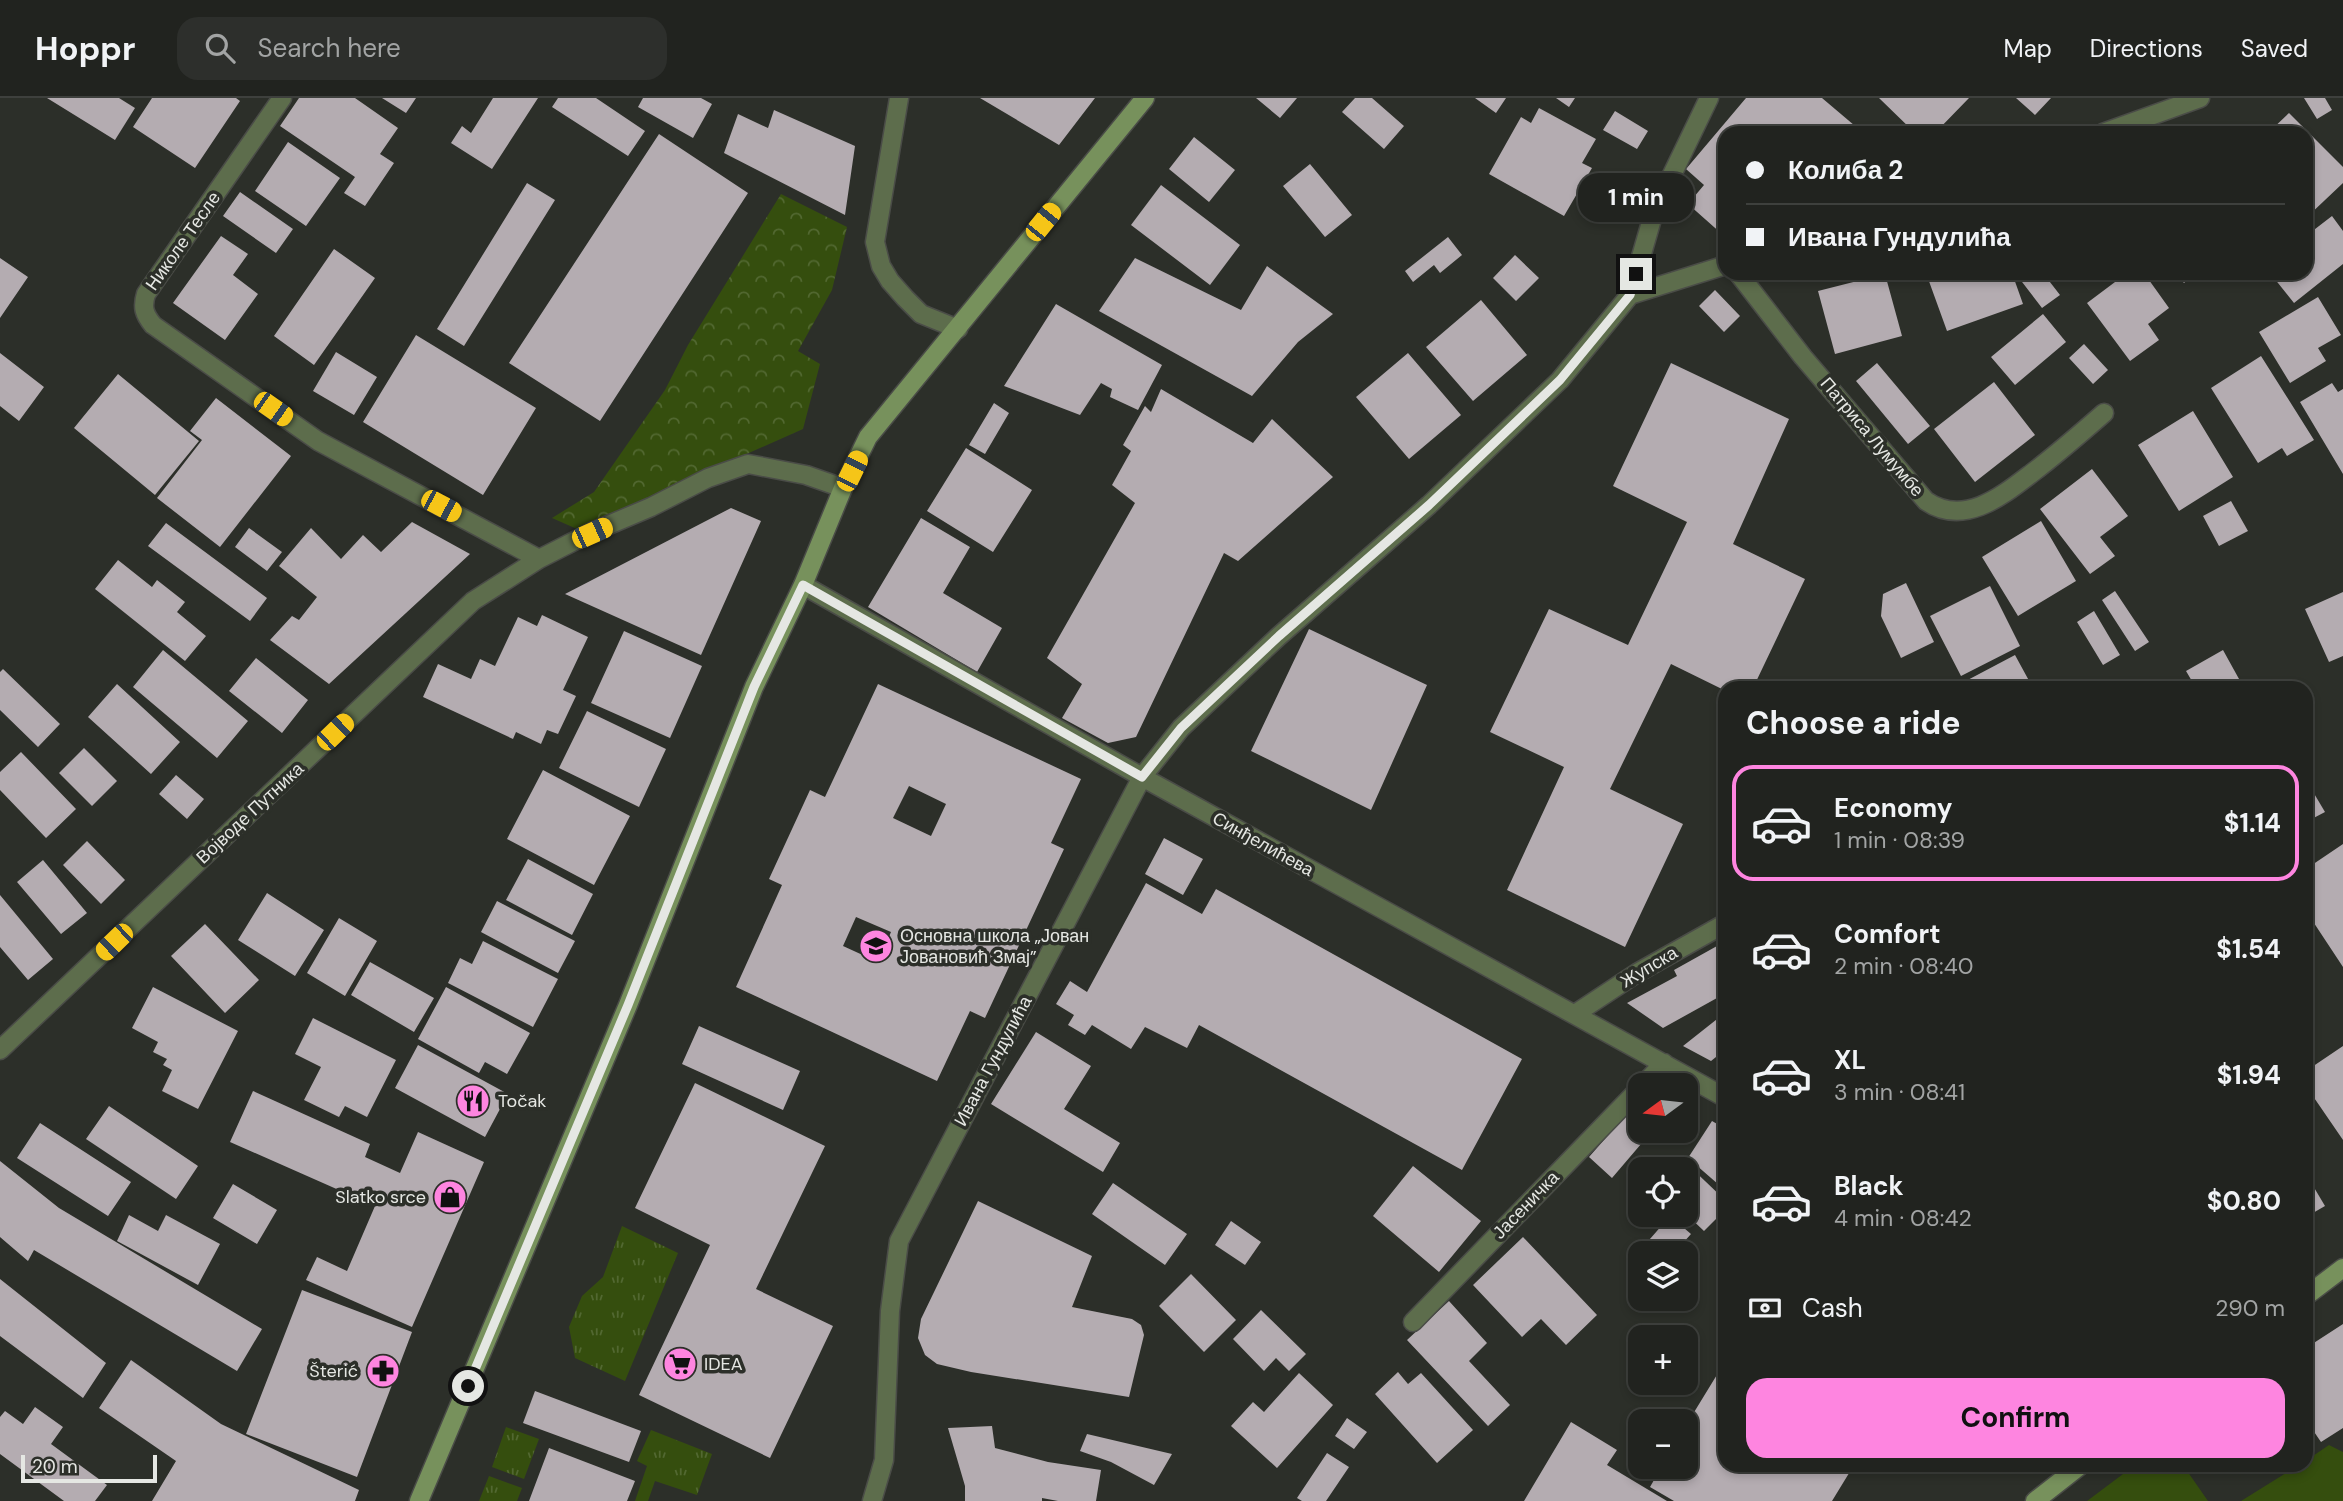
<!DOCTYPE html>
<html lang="en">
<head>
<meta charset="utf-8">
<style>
  :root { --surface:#21231f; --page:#2d2f2c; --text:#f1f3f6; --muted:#a2a4a4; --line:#3e403d; --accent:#fe85e0 }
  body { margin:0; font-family:"DM Sans",sans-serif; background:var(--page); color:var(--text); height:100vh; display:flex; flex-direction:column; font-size:26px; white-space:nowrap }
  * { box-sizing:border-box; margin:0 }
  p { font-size:23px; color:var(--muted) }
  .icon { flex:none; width:38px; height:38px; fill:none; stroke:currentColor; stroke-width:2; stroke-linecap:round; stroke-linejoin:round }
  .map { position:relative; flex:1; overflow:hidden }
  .details { position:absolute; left:1718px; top:583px; width:595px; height:791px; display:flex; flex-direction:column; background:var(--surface); border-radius:21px; box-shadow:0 4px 10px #0003,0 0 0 2px var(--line) }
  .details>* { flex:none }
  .guide { position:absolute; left:1718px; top:28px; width:595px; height:154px; border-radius:21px; box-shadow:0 4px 10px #0003,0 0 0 2px var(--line); display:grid; align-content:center; height:154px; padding:0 28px; background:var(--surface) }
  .needle { width:46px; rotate:255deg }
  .tools { position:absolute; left:1628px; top:975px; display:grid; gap:14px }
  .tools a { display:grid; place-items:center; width:70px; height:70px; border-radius:14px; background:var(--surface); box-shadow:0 4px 10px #0003,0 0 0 2px var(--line); font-size:35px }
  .scale { position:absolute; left:21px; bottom:18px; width:136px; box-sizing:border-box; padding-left:7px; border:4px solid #e5e7e3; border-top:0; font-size:19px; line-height:24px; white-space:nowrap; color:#e5e7e3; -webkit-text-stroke:5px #2c2f29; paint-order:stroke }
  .end { position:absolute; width:32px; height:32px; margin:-16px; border:9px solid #e5e7e3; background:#111; box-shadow:0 0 0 4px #111 }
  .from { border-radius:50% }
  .bubble { position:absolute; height:49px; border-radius:21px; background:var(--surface); box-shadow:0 4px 10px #0003,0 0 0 2px var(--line); font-size:23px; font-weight:700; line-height:49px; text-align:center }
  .car { position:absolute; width:21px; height:42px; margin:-21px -10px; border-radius:9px; box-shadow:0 0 5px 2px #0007; background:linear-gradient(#f5c518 24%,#345 0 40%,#f5c518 0 76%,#345 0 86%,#f5c518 0) }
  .guide b { display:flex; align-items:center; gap:24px; height:66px; font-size:26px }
  .guide b+b { border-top:2px solid var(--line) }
  .guide i { width:18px; height:18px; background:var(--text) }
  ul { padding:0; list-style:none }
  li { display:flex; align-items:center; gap:21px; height:116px; margin:0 14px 10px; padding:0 14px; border:4px solid transparent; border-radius:21px }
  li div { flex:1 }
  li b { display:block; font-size:26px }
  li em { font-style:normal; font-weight:700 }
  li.active { border-color:var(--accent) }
  li>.icon { width:63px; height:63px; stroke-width:1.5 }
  h2 { padding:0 28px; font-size:32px; line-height:84px }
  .pay { display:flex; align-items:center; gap:18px; height:77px; padding:0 28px; font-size:26px }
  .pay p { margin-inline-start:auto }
  .action { display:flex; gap:14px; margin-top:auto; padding:14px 28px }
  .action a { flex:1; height:80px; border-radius:21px; background:var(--accent); color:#111; font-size:28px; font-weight:700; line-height:80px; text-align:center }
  header { display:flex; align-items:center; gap:42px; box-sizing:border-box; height:98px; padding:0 35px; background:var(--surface); border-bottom:2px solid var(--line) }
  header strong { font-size:33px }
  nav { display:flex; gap:38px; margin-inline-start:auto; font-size:24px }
  .search { width:490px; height:63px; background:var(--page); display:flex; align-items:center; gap:18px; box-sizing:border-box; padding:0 24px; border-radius:21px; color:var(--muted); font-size:26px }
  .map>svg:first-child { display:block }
  .grass { fill:url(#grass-tufts) }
  .park { fill:url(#park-crowns) }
  .pitch { fill:#354e0e }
  .building { fill:#b4acb1; fill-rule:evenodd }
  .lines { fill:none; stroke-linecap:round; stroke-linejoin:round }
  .street-casing { stroke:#4a4c47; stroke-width:21 }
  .secondary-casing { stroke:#4a4c47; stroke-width:21 }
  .street { stroke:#5d6d4c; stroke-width:18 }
  .secondary { stroke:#77915c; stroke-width:18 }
  .route { stroke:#e5e7e3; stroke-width:9 }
  .labels { text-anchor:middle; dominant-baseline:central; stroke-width:7; stroke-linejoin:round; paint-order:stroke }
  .street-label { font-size:18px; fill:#e5e7e3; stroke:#2c2f29 }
  .poi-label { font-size:18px; fill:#e5e7e3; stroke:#2c2f29; text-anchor:start }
</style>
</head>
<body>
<header>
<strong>Hoppr</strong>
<div class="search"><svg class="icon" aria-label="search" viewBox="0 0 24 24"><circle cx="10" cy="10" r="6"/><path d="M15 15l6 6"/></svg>Search here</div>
<nav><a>Map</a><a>Directions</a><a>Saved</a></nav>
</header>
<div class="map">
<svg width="2343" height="1403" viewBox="0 0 2343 1403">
  <defs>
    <pattern id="grass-tufts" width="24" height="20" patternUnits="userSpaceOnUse" patternTransform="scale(1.75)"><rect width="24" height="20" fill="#354e0e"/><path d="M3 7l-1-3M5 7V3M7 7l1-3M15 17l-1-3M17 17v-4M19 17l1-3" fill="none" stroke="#526831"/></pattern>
    <pattern id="park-crowns" width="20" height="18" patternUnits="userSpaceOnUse" patternTransform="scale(1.75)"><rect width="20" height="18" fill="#354e0e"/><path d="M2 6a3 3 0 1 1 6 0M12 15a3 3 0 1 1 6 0" fill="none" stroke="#526831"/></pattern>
  </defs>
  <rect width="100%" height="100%" fill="#2c2f29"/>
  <path class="grass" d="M622,1128L678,1155L625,1283L575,1260L569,1229L582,1198L603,1179Z
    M506,1329L539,1341L524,1381L492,1369Z
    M651,1332L712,1356L697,1397L655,1383L648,1403H635L647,1368L637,1363Z
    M489,1378L522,1390L517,1403H479Z"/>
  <path class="park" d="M781,96L847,129L832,192L798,253L820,266L803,331L577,431L552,420L594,394L665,292L688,247Z"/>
  <path class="pitch" d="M2329,1347L2343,1354V1403H2241L2299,1367H2306L2307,1362Z
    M2135,1367H2183L2208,1403H2087Z"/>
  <path class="building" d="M47,0H119L135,10L115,42Z
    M152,0H236L240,3L195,70L133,29Z
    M299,0H355L398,30L380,56L394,65L365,108L344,95L355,79L280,28Z
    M382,0H416L406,15Z
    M493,0H538L492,71L451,45L462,28L471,35Z
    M558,0H596L645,33L628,58L552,9Z
    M643,0H701L712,6L693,40L638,9Z
    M980,0H1095L1059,47Z
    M1256,0H1297L1280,20Z
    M1355,0H1372L1404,28L1384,51L1342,14Z
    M1475,0H1506L1496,15Z
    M1556,0H1575L1569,9Z
    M1746,0H1822L1861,33L1859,35H1726V133L1723,137L1688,106L1704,87L1686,71Z
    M1879,0H1969L1935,35H1915Z
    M2016,0H2051L2035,17Z
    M2304,0H2325L2332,12L2317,21Z
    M1539,10L1596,41L1582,65L1592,70L1564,118L1489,76L1521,19L1531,25Z
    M774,12L855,48L845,117L724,55L738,16L768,30Z
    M1615,13L1648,33L1637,51L1603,32Z
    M2289,15L2343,69V85L2306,120V35H2268Z
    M659,36L748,95L600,323L509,265Z
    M1194,39L1235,72L1209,104L1169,71Z
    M288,44L340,80L306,128L255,93Z
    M1310,66L1352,117L1325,139L1283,88Z
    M527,85L555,102L464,248L437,231Z
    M1161,87L1240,147L1210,187L1131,127Z
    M240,94L293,131L276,155L223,118Z
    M2332,118L2343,133V166L2294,205L2270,175H2306V138Z
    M221,138L248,156L233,177L258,196L225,242L173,205Z
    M1448,139L1462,157L1440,175L1434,167L1413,184L1405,173Z
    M334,151L375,180L314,267L274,238Z
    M1515,157L1539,180L1516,203L1493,180Z
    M0,160L28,179L0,220Z
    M1135,160L1241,212L1267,168L1333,216L1298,244L1252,298L1099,213Z
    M1926,175H2012L2023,206L1947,233Z
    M2025,175H2043L2060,197L2042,210L2019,180Z
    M2127,175H2144L2169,210L2148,226L2159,242L2130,263L2087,205Z
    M2175,175H2195L2184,185Z
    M1885,176L1902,238L1835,256L1818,193Z
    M1715,192L1740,218L1724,234L1699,208Z
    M2318,199L2341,237L2318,250L2326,263L2290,285L2259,234Z
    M1481,202L1527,257L1473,303L1426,249Z
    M1056,206L1162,267L1138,312L1110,299L1112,291L1101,285L1080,317L1004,288Z
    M2043,216L2066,244L2015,287L1991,259Z
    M416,237L536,310L483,397L363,324Z
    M2084,246L2108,272L2093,286L2069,260Z
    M336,254L377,279L354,317L313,293Z
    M0,255L44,289L19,323L0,308Z
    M1408,255L1461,317L1409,361L1356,299Z
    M2261,258L2314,342L2287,358L2282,350L2258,365L2211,290Z
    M1671,265L1789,321L1733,446L1805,481L1753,590H1726V593L1671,566L1610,691L1683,726L1625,849L1507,792L1564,669L1490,634L1549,511L1628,547L1687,424L1613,388Z
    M1877,265L1930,328L1908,346L1856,283Z
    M118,276L199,343L155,397L74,330Z
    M1994,284L2035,337L1975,384L1934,331Z
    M2332,285L2338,294L2343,291V376L2300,304Z
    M1161,291L1253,345L1272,321L1333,379L1238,463L1224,455L1136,639L1108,645L1062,620L1082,586L1047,560L1135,405L1112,387L1131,353L1123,347L1145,308L1151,314Z
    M216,300L291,358L220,449L157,400L202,342L190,333Z
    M994,305L1009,315L985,356L969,347Z
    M2193,313L2233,379L2179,413L2138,347Z
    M966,350L1032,392L993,454L927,413Z
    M2092,371L2128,418L2100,439L2115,458L2090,476L2040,411Z
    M2231,403L2248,433L2219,448L2203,418Z
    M731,410L761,423L701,557L565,496Z
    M921,420L970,449L943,495L1002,530L977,574L868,509Z
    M2041,423L2076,483L2018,518L1982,459Z
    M412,424L470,456L329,586L270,542L292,518L299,522L317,499L279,468L311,430L341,461L363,437L381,454Z
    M166,425L267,500L250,523L148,448Z
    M249,430L282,454L267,473L235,449Z
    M118,462L152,489L157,482L185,504L177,514L206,538L185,563L95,491Z
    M1906,485L1934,544L1901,560L1881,518L1883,496Z
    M1990,488L2020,548L1961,578L1930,518Z
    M2115,493L2149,544L2135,553L2102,502Z
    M2343,494V558L2329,564L2305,511Z
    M2094,513L2120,557L2103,567L2077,524Z
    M542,517L588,539L563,592L576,598L558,636L547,632L541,646L516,634L513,641L423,599L438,566L471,581L480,561L495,568L518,519L537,528Z
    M1309,531L1427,587L1371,712L1251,653Z
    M624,533L702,568L670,640L591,605Z
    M163,552L248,623L217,660L133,589Z
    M2223,552L2244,590H2196L2186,573Z
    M2015,557L2033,590H1965L1962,585Z
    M256,560L308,602L282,635L229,593Z
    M3,571L60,626L38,649L0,612V574Z
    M117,586L180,644L151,676L88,619Z
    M878,586L1081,681L1051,745L1064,751L985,920L970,913L937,983L736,889L782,787L769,781L810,692L825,699ZM909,688L946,706L931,738L893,720ZM856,819L891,834L878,864L843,848Z
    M587,613L666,651L639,709L559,670Z
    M84,650L117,683L92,708L59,675Z
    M21,654L76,711L46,740L0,692V674Z
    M543,672L630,718L594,787L507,741Z
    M176,677L204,701L187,721L159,696Z
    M2306,682L2325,714L2306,724Z
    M1164,740L1203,761L1183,797L1145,776Z
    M87,743L125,782L101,806L63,767Z
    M2343,746V869L2310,819L2306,821V771Z
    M528,761L593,796L572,837L506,802Z
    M43,762L87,815L61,836L17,784Z
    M1146,785L1202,816L1216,791L1522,961L1462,1072L1199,927L1187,950L1145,929L1131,951L1092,927L1085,937L1068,927L1074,917L1056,906L1070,883L1087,894Z
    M267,795L324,832L295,878L238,842Z
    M0,797L53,861L28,882L0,849Z
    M497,803L575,843L558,875L481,834Z
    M339,820L377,843L345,898L307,875Z
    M205,826L259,882L225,915L171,858Z
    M483,843L558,881L533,929L448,885L460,860L472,866Z
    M1717,848L1726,863V895L1663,930L1627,905L1677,878L1674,872Z
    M370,864L434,900L414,934L351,897Z
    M153,889L238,933L198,1011L162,993L172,972L163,967L167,961L153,954L158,944L132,930Z
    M446,889L530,935L507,976L485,964L479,975L418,941Z
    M1726,914V951L1711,963L1683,948Z
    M313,920L396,962L367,1019L345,1008L339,1019L304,1002L321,969L295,956Z
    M699,928L800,973L783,1012L682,966Z
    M1036,934L1091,968L1064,1011L1120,1045L1103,1074L991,1006Z
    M418,947L508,996L485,1039L395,990Z
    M2343,948V1042L2306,988V973Z
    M695,985L825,1048L756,1191L833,1228L770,1360L639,1297L710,1147L635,1110Z
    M253,993L370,1046L365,1059L400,1075L418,1034L484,1064L412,1229L306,1182L317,1159L347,1173L375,1108L230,1044Z
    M1640,1001V1032H1653L1612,1080L1589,1059Z
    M109,1008L198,1068L176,1101L86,1041Z
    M1712,1023L1726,1031V1093L1688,1060Z
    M40,1025L131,1084L108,1118L17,1060Z
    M0,1063L59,1110L262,1231L237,1273L34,1152L28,1163L0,1139Z
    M1684,1063L1726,1103V1111L1704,1133L1685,1115V1071H1676Z
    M1413,1068L1481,1123L1439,1174L1373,1118Z
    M2306,1076L2325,1108L2306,1119Z
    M1113,1085L1187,1136L1165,1167L1092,1116Z
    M233,1086L277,1112L257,1146L213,1120Z
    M978,1103L1092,1158L1072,1209L1132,1221L1141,1227L1144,1237L1129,1299L971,1274L937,1266L925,1257L918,1240L921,1221Z
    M129,1117L158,1133L166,1117L220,1146L198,1187L117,1143Z
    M1670,1118L1691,1136L1674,1155H1650L1643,1149Z
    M1231,1123L1261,1144L1245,1167L1215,1147Z
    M1523,1139L1597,1217L1566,1247L1541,1221L1522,1239L1473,1187Z
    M1191,1176L1236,1222L1204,1254L1159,1208Z
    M0,1181L106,1265L83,1300L0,1238Z
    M302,1192L412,1234L357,1379L246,1336Z
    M1449,1203L1487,1245L1469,1263L1510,1307L1488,1328L1407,1242Z
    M1261,1212L1306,1256L1289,1273L1276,1260L1264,1273L1233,1241Z
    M2343,1226V1330L2321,1344L2306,1322V1250Z
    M131,1262L221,1326L359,1392L355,1403H152L176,1363L99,1310Z
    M1726,1262V1367H1854L1832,1403H1674L1650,1389L1662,1368H1685V1329Z
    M1398,1274L1408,1286L1421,1275L1473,1332L1437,1365L1375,1296Z
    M1299,1275L1333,1307L1277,1370L1231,1328L1253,1304L1264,1314Z
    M535,1293L641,1333L629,1364L523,1325Z
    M35,1309L63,1329L51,1346L107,1387L95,1403H64L0,1356V1319L5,1313L23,1326Z
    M1347,1320L1367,1334L1354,1351L1335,1338Z
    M1571,1324L1617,1352L1607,1367L1667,1403H1524Z
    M992,1328L995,1350L1048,1364L1101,1372L1096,1403H1058L1042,1400V1403H965V1388L948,1330Z
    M1087,1336L1172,1356L1154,1387L1111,1364L1080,1353Z
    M549,1350L635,1383L627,1403H529Z
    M1327,1355L1349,1369L1326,1403H1302L1297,1400Z"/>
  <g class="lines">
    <defs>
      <path id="street" d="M282,0L146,196C142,209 144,216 153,227L318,343L539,461
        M899,0L875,144L881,168L890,183L905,200L921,216L958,231
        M2103,35L2200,0
        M1738,175L1803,259L1926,403C1964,429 2002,398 2032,375C2057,356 2080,336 2104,315
        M1630,197L1726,167
        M803,487L1142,679L1726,1000
        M1575,916L1637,875L1726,825
        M0,952L473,503L539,461L592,434L651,409L708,380L748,366L806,377L843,390
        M1643,987L1664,965
        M1413,1224L1640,990
        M872,1403L884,1362L890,1213L899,1143L1142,679L1181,630L1279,538L1429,407L1560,282L1630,197L1654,114L1709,0"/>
      <path id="secondary" d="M2306,1198L2343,1170
        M419,1403L628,907L754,589L803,487L843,390L868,339L1145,0
        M2035,1403L2081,1367"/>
    </defs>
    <use href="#street" class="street-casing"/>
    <use href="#secondary" class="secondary-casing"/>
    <use href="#street" class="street"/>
    <use href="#secondary" class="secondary"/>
  </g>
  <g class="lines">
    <path class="route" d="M468,1288L628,907L754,589L803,487L1142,679L1181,630L1279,538L1429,407L1560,282L1630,197L1636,176"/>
  </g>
  <defs>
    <symbol id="school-disc" viewBox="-11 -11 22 22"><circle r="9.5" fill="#fe85e0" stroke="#2c2f29"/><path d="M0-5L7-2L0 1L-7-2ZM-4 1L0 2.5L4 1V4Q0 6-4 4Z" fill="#111"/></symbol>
    <symbol id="restaurant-disc" viewBox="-11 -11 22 22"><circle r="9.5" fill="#fe85e0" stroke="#2c2f29"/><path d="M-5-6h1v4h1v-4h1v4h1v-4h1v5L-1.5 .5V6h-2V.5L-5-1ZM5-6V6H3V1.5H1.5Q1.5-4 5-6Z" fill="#111"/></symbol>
    <symbol id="shop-disc" viewBox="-11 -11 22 22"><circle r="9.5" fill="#fe85e0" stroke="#2c2f29"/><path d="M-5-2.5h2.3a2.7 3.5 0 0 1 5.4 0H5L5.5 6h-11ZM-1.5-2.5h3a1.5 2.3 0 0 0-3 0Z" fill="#111"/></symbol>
    <symbol id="supermarket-disc" viewBox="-11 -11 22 22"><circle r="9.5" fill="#fe85e0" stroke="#2c2f29"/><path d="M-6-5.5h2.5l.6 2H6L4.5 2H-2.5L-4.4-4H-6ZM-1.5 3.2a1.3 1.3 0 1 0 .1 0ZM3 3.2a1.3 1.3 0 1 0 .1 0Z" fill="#111"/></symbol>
    <symbol id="pharmacy-disc" viewBox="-11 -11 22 22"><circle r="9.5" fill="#fe85e0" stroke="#2c2f29"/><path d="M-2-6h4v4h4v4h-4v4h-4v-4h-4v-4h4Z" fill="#111"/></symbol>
  </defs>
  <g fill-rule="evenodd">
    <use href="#school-disc" x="857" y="829" width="38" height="38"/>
    <use href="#restaurant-disc" x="454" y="984" width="38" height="38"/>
    <use href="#shop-disc" x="431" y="1080" width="38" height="38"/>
    <use href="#supermarket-disc" x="661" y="1247" width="38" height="38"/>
    <use href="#pharmacy-disc" x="364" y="1254" width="38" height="38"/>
  </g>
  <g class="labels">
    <g class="street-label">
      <text transform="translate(183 143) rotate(-55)">Николе Тесле</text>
      <text transform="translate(1872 339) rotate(50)">Патриса Лумумбе</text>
      <text transform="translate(250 715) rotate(-43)">Војводе Путника</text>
      <text transform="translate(1263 746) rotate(29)">Синђелићева</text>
      <text transform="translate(1649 869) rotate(-31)">Жупска</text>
      <text transform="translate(993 963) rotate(-62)">Ивана Гундулића</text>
      <text transform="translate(1526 1107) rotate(-46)">Јасеничка</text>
    </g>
    <g class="poi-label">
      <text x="900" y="838">Основна школа „Јован<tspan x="900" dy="21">Јовановић Змај”</tspan></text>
      <text x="498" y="1003">Točak</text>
      <text x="426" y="1099" text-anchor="end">Slatko srce</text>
      <text x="704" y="1266">IDEA</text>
      <text x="358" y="1273" text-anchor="end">Šterić</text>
    </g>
  </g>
</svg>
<div class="tools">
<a><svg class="needle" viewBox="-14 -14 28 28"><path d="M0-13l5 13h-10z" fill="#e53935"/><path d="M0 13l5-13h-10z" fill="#a2a4a4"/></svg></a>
<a><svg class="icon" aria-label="locate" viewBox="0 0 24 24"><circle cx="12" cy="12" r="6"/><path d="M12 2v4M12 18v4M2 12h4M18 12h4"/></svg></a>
<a><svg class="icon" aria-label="layers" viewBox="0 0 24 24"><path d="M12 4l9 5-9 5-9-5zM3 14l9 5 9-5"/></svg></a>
<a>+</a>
<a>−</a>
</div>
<div class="scale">20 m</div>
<i class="end from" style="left:468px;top:1288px"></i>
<i class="end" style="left:1636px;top:176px"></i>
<div class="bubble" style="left:1578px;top:75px;width:116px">1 min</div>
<i class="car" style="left:1043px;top:124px;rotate:39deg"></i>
<i class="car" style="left:273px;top:311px;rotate:125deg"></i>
<i class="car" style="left:852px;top:373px;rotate:26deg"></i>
<i class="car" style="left:441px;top:408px;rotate:118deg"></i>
<i class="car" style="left:592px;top:435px;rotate:66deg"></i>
<i class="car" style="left:335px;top:634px;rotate:46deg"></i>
<i class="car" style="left:114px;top:844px;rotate:226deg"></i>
<div class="guide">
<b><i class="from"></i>Колиба 2</b>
<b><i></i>Ивана Гундулића</b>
</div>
<section class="details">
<h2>Choose a ride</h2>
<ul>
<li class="active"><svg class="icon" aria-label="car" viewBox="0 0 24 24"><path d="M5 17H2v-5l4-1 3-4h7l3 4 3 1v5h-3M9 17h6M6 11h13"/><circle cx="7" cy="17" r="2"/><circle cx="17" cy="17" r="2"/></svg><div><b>Economy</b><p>1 min · 08:39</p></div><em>$1.14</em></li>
<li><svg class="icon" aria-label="car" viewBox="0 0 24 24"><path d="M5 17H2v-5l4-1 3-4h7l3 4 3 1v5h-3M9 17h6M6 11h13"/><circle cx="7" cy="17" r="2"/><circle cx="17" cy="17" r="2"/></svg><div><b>Comfort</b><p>2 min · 08:40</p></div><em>$1.54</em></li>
<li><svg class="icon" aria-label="car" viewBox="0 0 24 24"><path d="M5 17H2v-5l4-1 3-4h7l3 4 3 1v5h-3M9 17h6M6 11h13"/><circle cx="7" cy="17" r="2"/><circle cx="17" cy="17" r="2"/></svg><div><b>XL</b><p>3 min · 08:41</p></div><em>$1.94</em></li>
<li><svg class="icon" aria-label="car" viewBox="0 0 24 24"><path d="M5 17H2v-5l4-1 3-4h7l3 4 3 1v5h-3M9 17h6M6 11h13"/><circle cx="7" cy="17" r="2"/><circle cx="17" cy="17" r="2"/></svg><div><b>Black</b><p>4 min · 08:42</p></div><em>$0.80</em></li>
</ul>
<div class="pay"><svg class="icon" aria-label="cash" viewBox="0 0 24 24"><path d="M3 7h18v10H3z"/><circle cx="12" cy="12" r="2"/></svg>Cash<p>290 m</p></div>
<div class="action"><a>Confirm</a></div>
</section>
</div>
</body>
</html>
